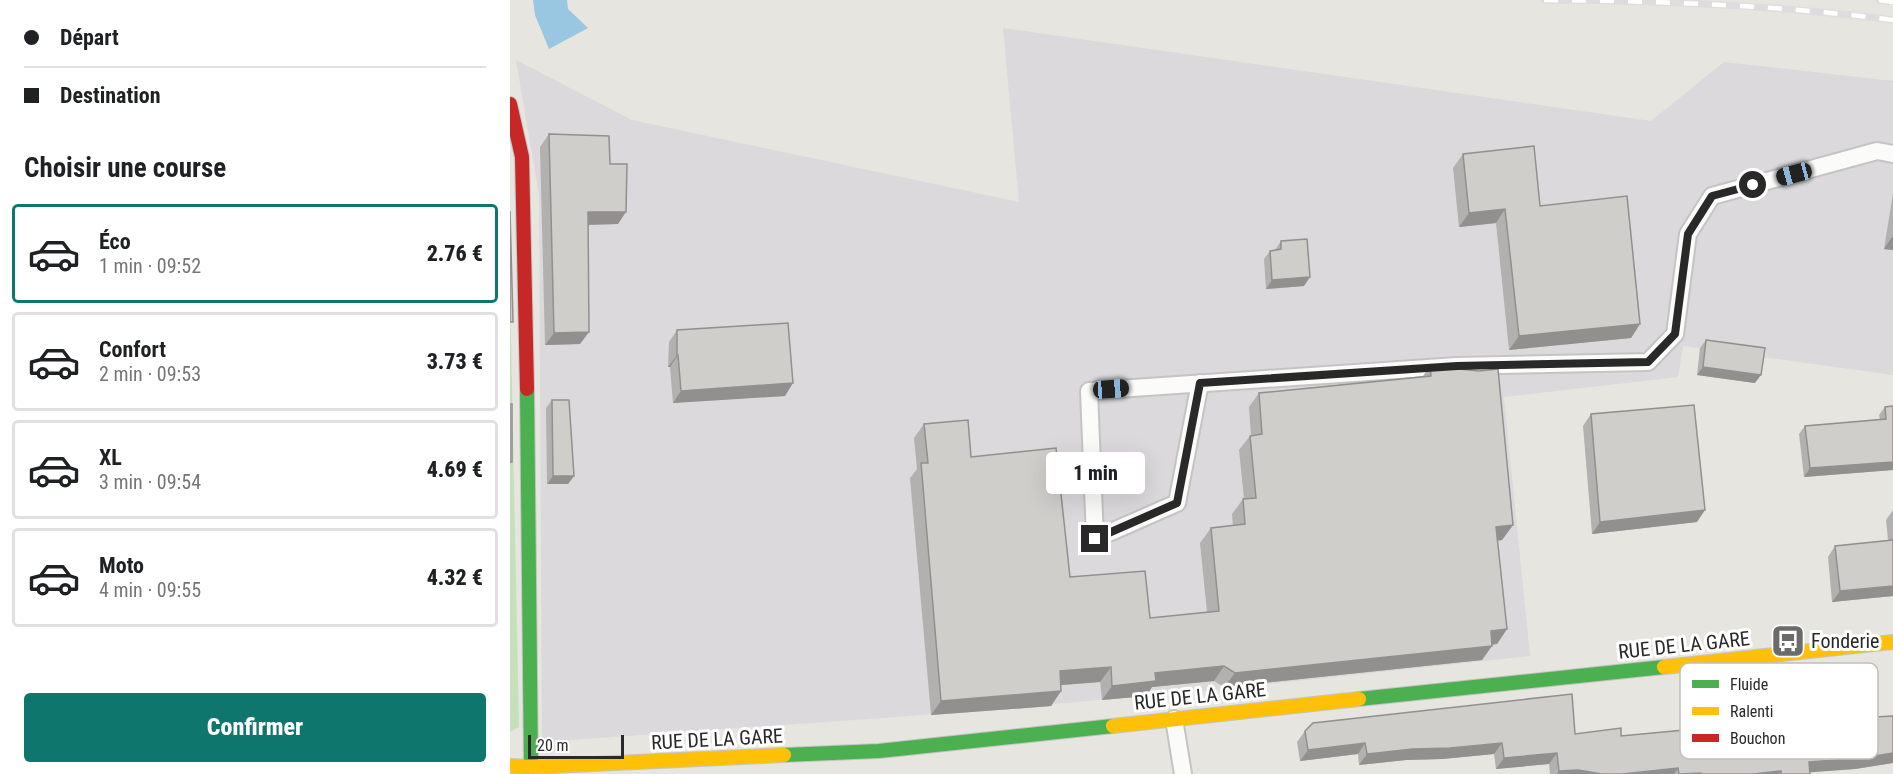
<!DOCTYPE html>
<html lang="fr">
<head>
<meta charset="utf-8">
<style>
  :root { --surface:#fff; --page:#f2f2f2; --text:#202124; --muted:#757577; --line:#e0e0e0; --accent:#0f766e }
  body { margin:0; font-family:"Roboto Condensed",sans-serif; background:var(--page); color:var(--text); height:100vh; display:flex; flex-direction:column; font-size:22px; white-space:nowrap }
  * { box-sizing:border-box; margin:0 }
  p { font-size:20px; color:var(--muted) }
  .icon { flex:none; width:33px; height:33px; fill:none; stroke:currentColor; stroke-width:2; stroke-linecap:round; stroke-linejoin:round }
  .map { position:relative; flex:1; overflow:hidden }
  .side { display:flex; flex-direction:column; background:var(--surface); width:510px }
  .side>* { flex:none }
  .top-card { display:grid; align-content:center; height:132px; padding:0 24px; background:var(--surface) }
  .scale { position:absolute; left:18px; bottom:15px; width:96px; box-sizing:border-box; padding-left:6px; border:3px solid #292929; border-top:0; font-size:16px; line-height:21px; white-space:nowrap; color:#292929; -webkit-text-stroke:4px #fff; paint-order:stroke }
  .end { position:absolute; width:27px; height:27px; margin:-14px; border:8px solid #292929; background:#fff; box-shadow:0 0 0 3px #fff }
  .from { border-radius:50% }
  .bubble { position:absolute; height:42px; border-radius:6px; background:var(--surface); box-shadow:0 6px 24px #0002; font-size:20px; font-weight:800; line-height:42px; text-align:center }
  .car { position:absolute; width:18px; height:36px; margin:-18px -9px; border-radius:8px; box-shadow:0 0 4px 2px #0007; background:linear-gradient(#222 24%,#8ab4d8 0 40%,#222 0 76%,#8ab4d8 0 86%,#222 0) }
  .top-card b { display:flex; align-items:center; gap:21px; height:57px; font-size:22px }
  .top-card b+b { border-top:2px solid var(--line) }
  .top-card i { width:15px; height:15px; background:var(--text) }
  ul { padding:0; list-style:none }
  li { display:flex; align-items:center; gap:18px; height:99px; margin:0 12px 9px; padding:0 12px; border:3px solid var(--line); border-radius:6px }
  li div { flex:1 }
  li b { display:block; font-size:22px }
  li em { font-style:normal; font-weight:800 }
  li.on { border-color:var(--accent) }
  li>.icon { width:54px; height:54px; stroke-width:1.5 }
  h2 { padding:0 24px; font-size:27px; line-height:72px }
  .button { display:flex; gap:12px; margin-top:auto; padding:12px 24px }
  .button a { flex:1; height:69px; border-radius:6px; background:var(--accent); color:#fff; font-size:24px; font-weight:800; line-height:69px; text-align:center }
  main { display:flex; flex:1; min-height:0 }
  .map>svg:first-child { display:block }
  .industrial { fill:#dbd9db }
  .green { fill:#c6e0bb }
  .water { fill:#99c7e2 }
  .lines { fill:none; stroke-linecap:round; stroke-linejoin:round }
  .lane-casing { stroke:#c5c4c5; stroke-width:20 }
  .fast-casing { stroke:#c5c4c5; stroke-width:16 }
  .slow-casing { stroke:#c5c4c5; stroke-width:16 }
  .jam-casing { stroke:#c5c4c5; stroke-width:16 }
  .lane { stroke:#fbfbfa; stroke-width:16 }
  .fast { stroke:#4caf50; stroke-width:14 }
  .slow { stroke:#ffc107; stroke-width:14 }
  .jam { stroke:#c62828; stroke-width:14 }
  .rail-casing { stroke:#dddcde; stroke-width:7 }
  .rail { stroke:#fff; stroke-width:4.5; stroke-dasharray:14; stroke-linecap:butt }
  .wall { fill:#b3b1af }
  .shaded-wall { fill:#92908e }
  .building { fill:#d0cecb; stroke:#92908e; stroke-width:1.5 }
  .route { stroke:#292929; stroke-width:8 }
  .labels { text-anchor:middle; dominant-baseline:central; stroke-width:6; stroke-linejoin:round; paint-order:stroke }
  .poi-label { font-size:20px; fill:#292929; stroke:#fff; text-anchor:start }
  .street-label { font-size:20px; fill:#292929; stroke:#fff }
  .key { fill:#fff; stroke:#bfbfbf; stroke-width:1.5 }
  .key-label { font-size:16px; fill:#292929 }
</style>
</head>
<body>
<main>
<section class="side">
<div class="top-card">
<b><i class="from"></i>Départ</b>
<b><i></i>Destination</b>
</div>
<h2>Choisir une course</h2>
<ul>
<li class="on"><svg class="icon" aria-label="car" viewBox="0 0 24 24"><path d="M5 17H2v-5l4-1 3-4h7l3 4 3 1v5h-3M9 17h6M6 11h13"/><circle cx="7" cy="17" r="2"/><circle cx="17" cy="17" r="2"/></svg><div><b>Éco</b><p>1 min · 09:52</p></div><em>2.76 €</em></li>
<li><svg class="icon" aria-label="car" viewBox="0 0 24 24"><path d="M5 17H2v-5l4-1 3-4h7l3 4 3 1v5h-3M9 17h6M6 11h13"/><circle cx="7" cy="17" r="2"/><circle cx="17" cy="17" r="2"/></svg><div><b>Confort</b><p>2 min · 09:53</p></div><em>3.73 €</em></li>
<li><svg class="icon" aria-label="car" viewBox="0 0 24 24"><path d="M5 17H2v-5l4-1 3-4h7l3 4 3 1v5h-3M9 17h6M6 11h13"/><circle cx="7" cy="17" r="2"/><circle cx="17" cy="17" r="2"/></svg><div><b>XL</b><p>3 min · 09:54</p></div><em>4.69 €</em></li>
<li><svg class="icon" aria-label="car" viewBox="0 0 24 24"><path d="M5 17H2v-5l4-1 3-4h7l3 4 3 1v5h-3M9 17h6M6 11h13"/><circle cx="7" cy="17" r="2"/><circle cx="17" cy="17" r="2"/></svg><div><b>Moto</b><p>4 min · 09:55</p></div><em>4.32 €</em></li>
</ul>
<div class="button"><a>Confirmer</a></div>
</section>
<div class="map">
<svg width="1383" height="774" viewBox="0 0 1383 774">
  <rect width="100%" height="100%" fill="#e6e5e0"/>
  <path class="industrial" d="M493,28L1141,121L1214,62L1383,81V375L1173,346L1168,377L994,397L1020,656L664,694L387,717L32,742L29,195L6,60L122,120L509,202Z"/>
  <path class="green" d="M0,290L9,727L0,732Z"/>
  <path class="water" d="M23,0H57L58,9L78,28L39,49L25,15Z"/>
  <g class="lines">
    <defs>
      <path id="lane" d="M690,383L667,503L585,539L579,391L947,366L1138,362L1165,334L1178,234L1202,196L1367,151L1383,154
        M664,719L673,774"/>
      <path id="fast" d="M17,389L21,767
        M849,699L1154,667
        M274,755L369,751L603,726"/>
      <path id="slow" d="M1154,667L1383,642
        M603,726L849,699
        M0,766L21,767L274,755"/>
      <path id="jam" d="M0,104L12,157L17,389"/>
    </defs>
    <use href="#lane" class="lane-casing"/>
    <use href="#fast" class="fast-casing"/>
    <use href="#slow" class="slow-casing"/>
    <use href="#jam" class="jam-casing"/>
    <use href="#lane" class="lane"/>
    <use href="#fast" class="fast"/>
    <use href="#slow" class="slow"/>
    <use href="#jam" class="jam"/>
    <defs>
      <path id="rail" d="M1034,0C1150,1 1267,5 1383,20
        M1369,0L1383,2"/>
    </defs>
    <use href="#rail" class="rail-casing"/>
    <use href="#rail" class="rail"/>
  </g>
  <path class="wall" d="M39,134L100,164L108,224L78,225L70,344L35,345L30,147Z
    M953,154L1030,206L1130,324L1121,338L999,350L986,223L949,227L943,168Z
    M1383,193V250L1374,249Z
    M771,241L794,286L756,289L754,259L760,251L765,250Z
    M167,330L275,396L163,403L160,367H158L159,342Z
    M1196,340L1245,383L1187,375L1190,348Z
    M920,366L1003,525L992,540L987,541L997,629L987,644L982,645L972,660L714,687L704,681L642,687L636,696L592,700L590,682L551,685V691L541,706L421,715L400,478L407,469L404,438L414,424L461,457L560,577L640,618L697,612L690,543L701,528L723,526L722,514L733,499H734L729,450L740,436H741L739,407L749,393L913,376Z
    M42,400L64,476L58,484H37L36,408Z
    M1375,407L1383,470L1294,477L1289,434L1295,426L1370,420L1369,415Z
    M1081,414L1187,522L1082,534L1073,426Z
    M1383,510V596L1322,602L1318,557L1325,546L1378,540L1376,520Z
    M1338,713L1351,716L1365,717L1383,716V763L1345,769L1300,772V774H1040L1039,764L986,769L984,754L932,759L896,760L849,765L848,754L790,761L787,742L795,731L1065,734L1111,736L1180,729L1184,723H1230L1277,718L1279,716Z"/>
  <path class="shaded-wall" d="M995,209L986,223L949,227L959,213Z
    M78,212H116L108,224L69,225Z
    M1382,237H1383V250L1374,249Z
    M800,277L794,286L756,289L762,280Z
    M1130,324L1121,338L999,350L1009,336Z
    M79,332L70,344L35,345L44,333Z
    M167,355H168L160,367H158Z
    M1193,367L1251,375L1245,383L1187,375Z
    M283,383L275,396L163,403L171,391Z
    M1383,462V470L1294,477L1300,468Z
    M43,476H64L58,484H37Z
    M1195,510L1187,522L1082,534L1090,522Z
    M1003,525L992,540L975,542L986,527Z
    M1383,586V596L1322,602L1330,591Z
    M997,629L987,644L970,646L981,631Z
    M982,646L972,660L714,687L725,673Z
    M714,666L704,681L642,687L636,696L592,700L602,686L645,673Z
    M601,667L590,682L539,686L550,671Z
    M551,691L541,706L421,715L431,701Z
    M855,743L848,754L790,761L798,750Z
    M992,743L984,754L932,759L896,760L849,765L857,754L903,749Z
    M1047,753L1039,764L986,769L994,758Z
    M1383,753V763L1345,769L1291,773L1299,762Z
    M1168,768L1164,774H1112Z
    M1068,770L1092,774H1047L1049,771Z
    M1271,771L1269,774H1243Z"/>
  <path class="building" d="M39,134L99,136L100,164H117L116,212H78L79,332L44,333Z
    M1024,146L1030,206L1117,196L1130,324L1009,336L995,209L959,213L953,154Z
    M0,211L3,322H0Z
    M797,239L800,277L762,280L760,251L771,249V241Z
    M278,323L283,383L171,391L168,355H167V330Z
    M1196,340L1255,348L1251,375L1193,367Z
    M920,366L969,371L988,369L1003,525L986,527L997,629L981,631L982,646L725,673L714,666L645,673L646,681L602,686L601,667L550,671L551,691L431,701L411,463H418L414,424L458,420L461,457L546,448L560,577L635,571L640,618L709,611L701,528L735,524L733,499L746,498L740,436L752,434L749,393L921,376Z
    M42,400H59L64,476H43Z
    M0,404H2V462H0Z
    M1184,405L1195,510L1090,522L1081,414Z
    M1383,406V462L1300,468L1295,426L1376,419L1375,407Z
    M1383,540V586L1330,591L1325,546Z
    M1062,694L1065,734L1111,728V736L1185,729L1184,723L1230,719V723L1279,718V716L1337,708L1338,713L1351,712V716L1365,715V717L1383,716V753L1353,758L1299,762L1300,774H1271V771L1243,774H1191V773L1169,774L1168,768L1112,774H1092L1068,770L1049,771L1047,753L994,758L992,743L940,748L903,749L857,754L855,743L798,750L795,731L803,723Z"/>
  <g class="lines">
    <path class="route" d="M585,539L667,503L690,383L947,366L1138,362L1165,334L1178,234L1202,196L1243,185"/>
  </g>
  <defs>
    <symbol id="bus-square" viewBox="-11 -11 22 22"><rect x="-9" y="-9" width="18" height="18" rx="4" fill="#6b6b69" stroke="#fff"/><path d="M-5-6H5V4H4V6H2V4H-2V6H-4V4H-5ZM-3.5-4V0h7V-4ZM-3.5 1.2v1.5H-2V1.2ZM2 1.2v1.5H3.5V1.2Z" fill="#fff"/></symbol>
  </defs>
  <g fill-rule="evenodd">
    <use href="#bus-square" x="1259" y="622" width="38" height="38"/>
  </g>
  <g class="labels">
    <g class="poi-label">
      <text x="1301" y="641">Fonderie</text>
    </g>
    <g class="street-label">
      <text transform="translate(1174 645) rotate(-6)">RUE DE LA GARE</text>
      <text transform="translate(690 696) rotate(-6)">RUE DE LA GARE</text>
      <text transform="translate(207 739) rotate(-3)">RUE DE LA GARE</text>
    </g>
  </g>
  <rect x="1170" y="663" width="198" height="96" rx="9" class="key"/>
  <rect x="1182" y="680" width="27" height="8" fill="#4caf50"/>
  <rect x="1182" y="707" width="27" height="8" fill="#ffc107"/>
  <rect x="1182" y="734" width="27" height="8" fill="#c62828"/>
  <g class="key-label">
    <text x="1220" y="690">Fluide</text>
    <text x="1220" y="717">Ralenti</text>
    <text x="1220" y="744">Bouchon</text>
  </g>
</svg>
<div class="scale">20 m</div>
<i class="end from" style="left:1243px;top:185px"></i>
<i class="end" style="left:585px;top:539px"></i>
<div class="bubble" style="left:536px;top:452px;width:99px">1 min</div>
<i class="car" style="left:1284px;top:174px;rotate:255deg"></i>
<i class="car" style="left:601px;top:389px;rotate:86deg"></i>
</div>
</main>
</body>
</html>
